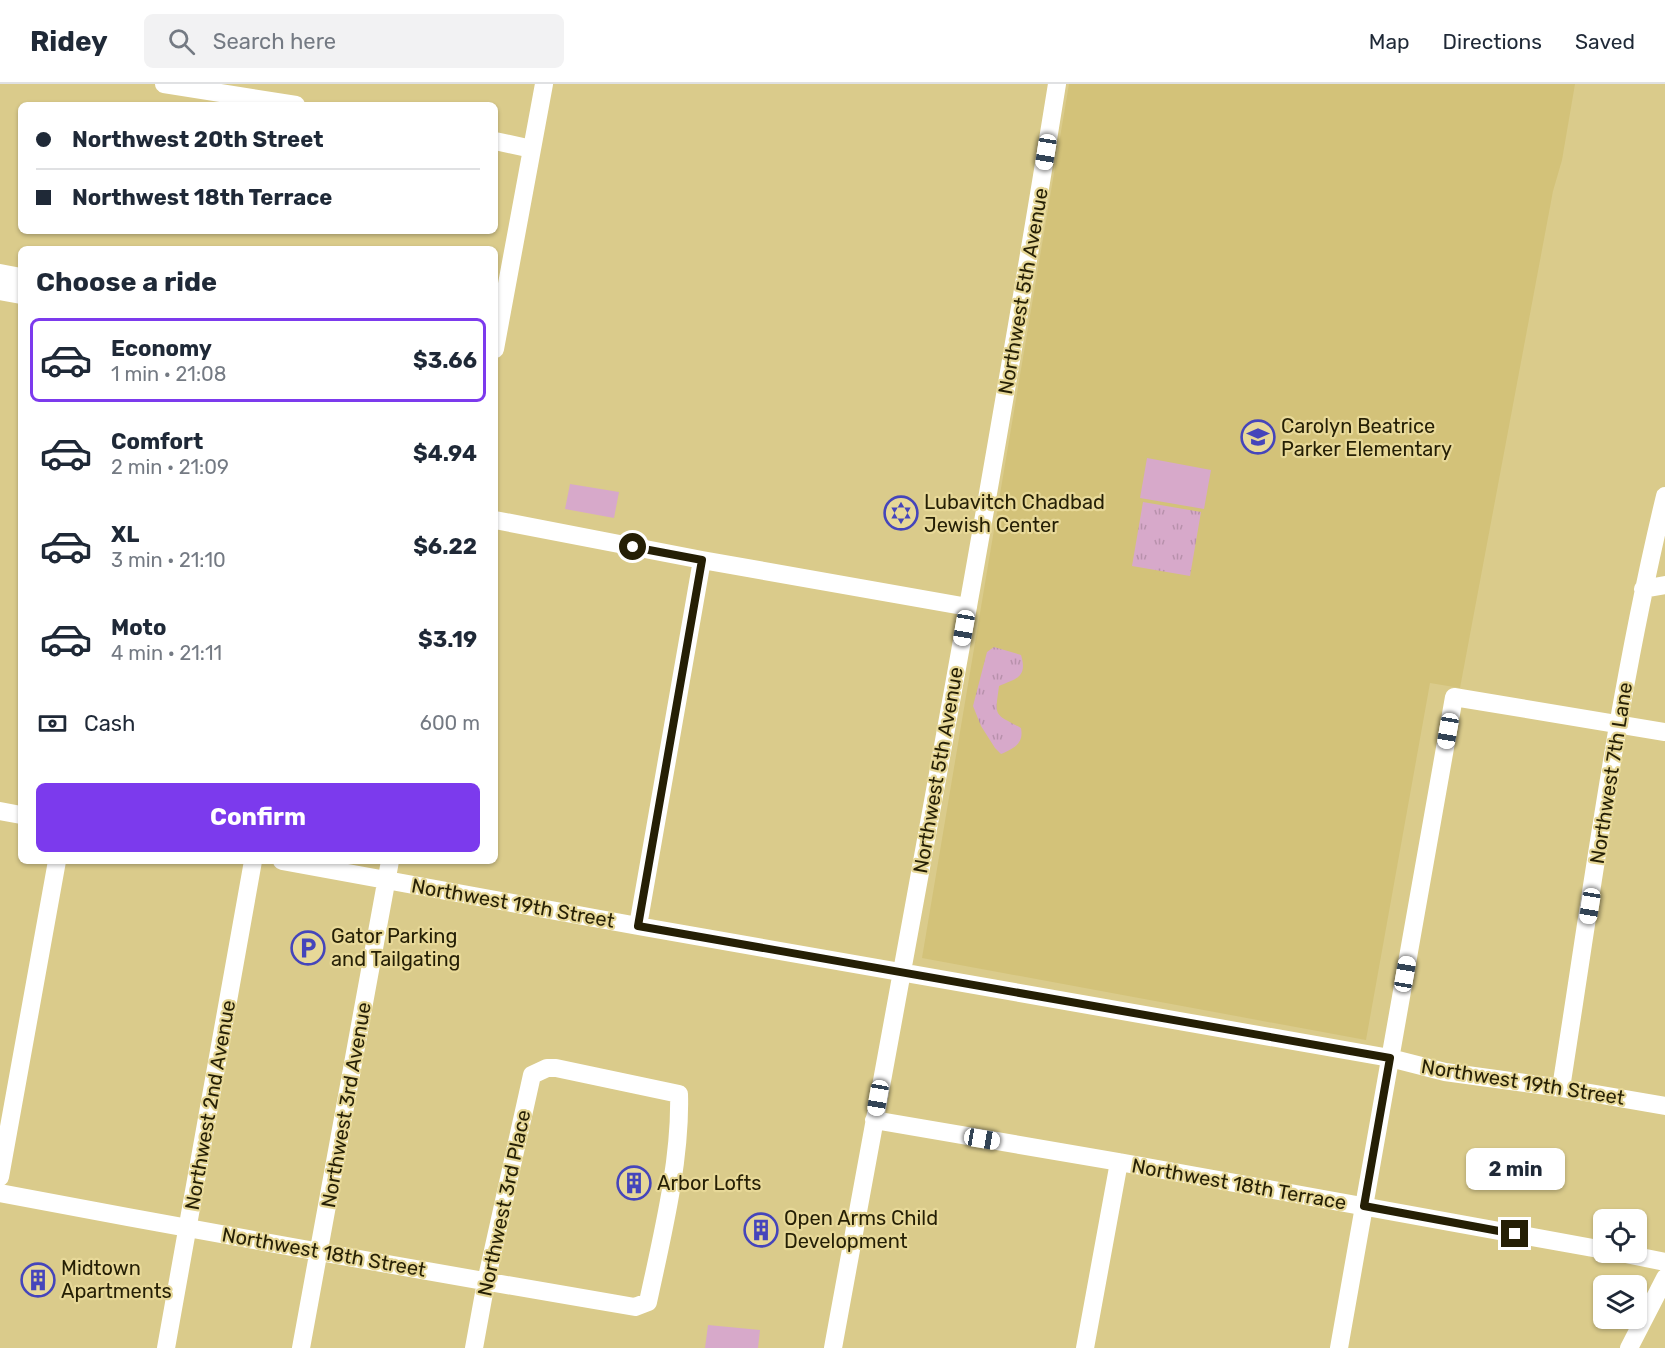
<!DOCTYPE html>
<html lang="en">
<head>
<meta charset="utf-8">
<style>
  :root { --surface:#fff; --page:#f2f2f3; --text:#1f2937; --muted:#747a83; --line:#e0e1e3; --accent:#7c3aed }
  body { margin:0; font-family:Rubik,sans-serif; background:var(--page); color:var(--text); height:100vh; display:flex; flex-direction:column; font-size:22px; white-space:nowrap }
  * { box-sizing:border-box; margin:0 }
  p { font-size:20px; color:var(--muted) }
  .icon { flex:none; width:33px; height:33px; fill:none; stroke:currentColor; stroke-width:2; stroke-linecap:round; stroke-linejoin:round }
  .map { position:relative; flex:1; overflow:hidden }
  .drawer { position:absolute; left:18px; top:162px; width:480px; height:618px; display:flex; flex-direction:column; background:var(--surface); border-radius:9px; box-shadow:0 2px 4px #0004 }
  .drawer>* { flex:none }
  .banner { position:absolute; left:18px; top:18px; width:480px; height:132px; border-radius:9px; box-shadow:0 2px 4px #0004; display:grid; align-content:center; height:132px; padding:0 18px; background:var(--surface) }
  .fabs { position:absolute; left:1593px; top:1125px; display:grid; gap:12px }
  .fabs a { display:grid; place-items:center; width:54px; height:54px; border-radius:9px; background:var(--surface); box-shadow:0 2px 4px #0004; font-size:30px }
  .end { position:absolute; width:27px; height:27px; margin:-14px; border:8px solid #251f05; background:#fff; box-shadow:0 0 0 3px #fff }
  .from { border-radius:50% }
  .bubble { position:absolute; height:42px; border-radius:9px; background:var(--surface); box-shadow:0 2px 4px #0004; font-size:20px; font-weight:700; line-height:42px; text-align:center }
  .car { position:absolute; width:18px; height:36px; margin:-18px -9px; border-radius:8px; box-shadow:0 0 4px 2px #0007; background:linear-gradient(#fff 24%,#345 0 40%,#fff 0 76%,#345 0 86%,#fff 0) }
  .banner b { display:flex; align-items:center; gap:21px; height:57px; font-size:22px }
  .banner b+b { border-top:2px solid var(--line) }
  .banner i { width:15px; height:15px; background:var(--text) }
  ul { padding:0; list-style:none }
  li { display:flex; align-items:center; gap:18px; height:84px; margin:0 12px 9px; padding:0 6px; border:3px solid transparent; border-radius:9px }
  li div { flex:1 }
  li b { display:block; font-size:22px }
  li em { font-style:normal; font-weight:700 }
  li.selected { border-color:var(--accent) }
  li>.icon { width:54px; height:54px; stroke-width:1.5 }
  h2 { padding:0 18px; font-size:27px; line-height:72px }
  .pay { display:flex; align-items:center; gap:15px; height:66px; padding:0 18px; font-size:22px }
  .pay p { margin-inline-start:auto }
  .primary-button { display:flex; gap:12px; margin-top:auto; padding:12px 18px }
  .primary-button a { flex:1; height:69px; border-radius:9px; background:var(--accent); color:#fff; font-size:24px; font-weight:700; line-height:69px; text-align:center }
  header { display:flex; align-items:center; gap:36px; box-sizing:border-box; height:84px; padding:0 30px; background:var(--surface); border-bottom:2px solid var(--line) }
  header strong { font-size:28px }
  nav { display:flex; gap:33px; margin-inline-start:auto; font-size:21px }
  .search { width:420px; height:54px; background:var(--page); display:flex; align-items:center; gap:15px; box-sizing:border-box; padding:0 21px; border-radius:9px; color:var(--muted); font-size:22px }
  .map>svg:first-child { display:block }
  .built { fill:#d3c279 }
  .green { fill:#d7a9ca }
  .park { fill:url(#park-tufts) }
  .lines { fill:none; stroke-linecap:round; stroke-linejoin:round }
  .minor { stroke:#fff; stroke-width:18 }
  .route { stroke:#251f05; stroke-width:8 }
  .labels { text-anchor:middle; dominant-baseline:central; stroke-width:4.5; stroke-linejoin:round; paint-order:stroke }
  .street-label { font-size:20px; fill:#251f05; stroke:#e7d898 }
  .poi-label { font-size:20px; fill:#251f05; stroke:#e7d898; text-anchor:start }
</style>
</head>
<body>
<header>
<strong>Ridey</strong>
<div class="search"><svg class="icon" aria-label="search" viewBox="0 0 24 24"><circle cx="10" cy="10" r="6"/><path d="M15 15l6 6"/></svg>Search here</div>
<nav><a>Map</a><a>Directions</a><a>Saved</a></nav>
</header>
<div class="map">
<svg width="1665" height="1264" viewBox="0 0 1665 1264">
  <defs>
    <pattern id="park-tufts" width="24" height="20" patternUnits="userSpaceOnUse" patternTransform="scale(1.5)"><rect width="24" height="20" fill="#d7a9ca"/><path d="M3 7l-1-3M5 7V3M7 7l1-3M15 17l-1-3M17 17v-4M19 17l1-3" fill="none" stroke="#b891ac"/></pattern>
  </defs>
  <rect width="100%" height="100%" fill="#dacb8b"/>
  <path class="built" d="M1069,0H1575L1562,76L1553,107L1460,604L1430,599L1366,956L922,874Z"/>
  <path class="green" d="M1147,374L1211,386L1204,425L1140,414Z
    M570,400L619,408L614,434L565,425Z
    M708,1241L760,1246L758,1264H705Z"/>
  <path class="park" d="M1143,418L1201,428L1190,492L1132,482Z
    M994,563L1021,571C1028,594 1015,595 999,602C995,633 993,629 1021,644C1024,660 1014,664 1001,670L995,664L981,642L973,622L987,568Z"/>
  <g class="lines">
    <path class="minor" d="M164,0L296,21
      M495,57L532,65
      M0,189L21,193
      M0,207L21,211
      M495,265L544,0
      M495,436L702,476L968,523
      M1643,505L1665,501
      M0,727L21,731
      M282,777L638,842L1390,974L1445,988L1561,1004L1665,1022
      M638,842L702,476
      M1561,1004C1592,806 1618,607 1665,412
      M874,1036L1119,1078L1604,1166
      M0,1093L57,777
      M0,1109C211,1149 423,1187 635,1223L648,1218C662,1153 681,1076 679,1010L556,984H547L532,991L486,1198L474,1264
      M1616,1168L1665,1178
      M166,1264L253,777
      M301,1264L390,777
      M833,1264C910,843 989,422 1057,0
      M1085,1264L1119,1078
      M1339,1264L1454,613L1665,648
      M1629,1264L1665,1194"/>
  </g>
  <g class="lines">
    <path class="route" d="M633,463L702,476L638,842L1390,974L1364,1122L1515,1150"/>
  </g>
  <defs>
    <symbol id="school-ring" viewBox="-11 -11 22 22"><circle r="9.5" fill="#e7d898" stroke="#4545bb" stroke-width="1.5"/><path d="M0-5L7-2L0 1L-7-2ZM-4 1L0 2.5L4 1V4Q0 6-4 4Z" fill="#4545bb"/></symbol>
    <symbol id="synagogue-ring" viewBox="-11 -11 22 22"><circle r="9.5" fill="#e7d898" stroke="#4545bb" stroke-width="1.5"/><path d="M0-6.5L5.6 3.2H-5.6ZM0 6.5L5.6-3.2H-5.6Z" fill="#4545bb"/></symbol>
    <symbol id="parking-ring" viewBox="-11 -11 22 22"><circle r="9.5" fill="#e7d898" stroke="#4545bb" stroke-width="1.5"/><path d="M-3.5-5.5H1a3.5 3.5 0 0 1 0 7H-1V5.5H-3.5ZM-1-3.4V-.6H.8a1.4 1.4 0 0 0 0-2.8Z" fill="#4545bb"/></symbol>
    <symbol id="building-ring" viewBox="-11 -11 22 22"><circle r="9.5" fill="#e7d898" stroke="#4545bb" stroke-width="1.5"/><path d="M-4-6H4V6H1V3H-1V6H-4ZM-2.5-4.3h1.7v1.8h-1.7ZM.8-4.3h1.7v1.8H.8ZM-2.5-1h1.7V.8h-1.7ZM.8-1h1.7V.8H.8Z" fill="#4545bb"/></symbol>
  </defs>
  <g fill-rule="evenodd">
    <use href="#school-ring" x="1239" y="334" width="38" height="38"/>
    <use href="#synagogue-ring" x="882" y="410" width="38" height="38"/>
    <use href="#parking-ring" x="289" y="845" width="38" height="38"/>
    <use href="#building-ring" x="615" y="1080" width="38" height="38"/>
    <use href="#building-ring" x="742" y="1127" width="38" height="38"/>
    <use href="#building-ring" x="19" y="1177" width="38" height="38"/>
  </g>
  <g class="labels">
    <g class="street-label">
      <text transform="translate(1023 207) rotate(-80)">Northwest 5th Avenue</text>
      <text transform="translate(938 686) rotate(-80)">Northwest 5th Avenue</text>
      <text transform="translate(1611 689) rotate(-81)">Northwest 7th Lane</text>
      <text transform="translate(513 819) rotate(10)">Northwest 19th Street</text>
      <text transform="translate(1523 998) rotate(9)">Northwest 19th Street</text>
      <text transform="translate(210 1021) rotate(-80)">Northwest 2nd Avenue</text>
      <text transform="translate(346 1021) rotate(-80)">Northwest 3rd Avenue</text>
      <text transform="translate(1239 1100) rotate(10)">Northwest 18th Terrace</text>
      <text transform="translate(504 1119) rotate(-78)">Northwest 3rd Place</text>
      <text transform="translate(324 1168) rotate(10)">Northwest 18th Street</text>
    </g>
    <g class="poi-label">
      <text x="1281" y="342">Carolyn Beatrice<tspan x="1281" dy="23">Parker Elementary</tspan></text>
      <text x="924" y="418">Lubavitch Chadbad<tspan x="924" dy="23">Jewish Center</tspan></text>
      <text x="331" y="852">Gator Parking<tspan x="331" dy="23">and Tailgating</tspan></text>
      <text x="657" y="1099">Arbor Lofts</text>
      <text x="784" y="1134">Open Arms Child<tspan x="784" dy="23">Development</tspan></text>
      <text x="61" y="1184">Midtown<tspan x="61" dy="23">Apartments</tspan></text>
    </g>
  </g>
</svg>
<div class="fabs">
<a><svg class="icon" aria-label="locate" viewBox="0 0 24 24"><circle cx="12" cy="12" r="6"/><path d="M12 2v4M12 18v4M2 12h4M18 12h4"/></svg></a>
<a><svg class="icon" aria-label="layers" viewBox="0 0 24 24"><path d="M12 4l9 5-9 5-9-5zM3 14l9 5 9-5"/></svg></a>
</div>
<i class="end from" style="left:633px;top:463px"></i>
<i class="end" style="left:1515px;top:1150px"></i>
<div class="bubble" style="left:1466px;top:1064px;width:99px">2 min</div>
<i class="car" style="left:1046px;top:68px;rotate:189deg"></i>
<i class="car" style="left:964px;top:544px;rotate:190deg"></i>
<i class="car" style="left:1448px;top:647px;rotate:190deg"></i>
<i class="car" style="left:1590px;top:822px;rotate:189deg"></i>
<i class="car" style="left:1405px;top:890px;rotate:10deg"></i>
<i class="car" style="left:878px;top:1014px;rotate:190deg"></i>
<i class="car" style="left:982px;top:1055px;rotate:100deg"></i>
<div class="banner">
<b><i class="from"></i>Northwest 20th Street</b>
<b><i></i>Northwest 18th Terrace</b>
</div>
<section class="drawer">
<h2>Choose a ride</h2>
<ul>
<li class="selected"><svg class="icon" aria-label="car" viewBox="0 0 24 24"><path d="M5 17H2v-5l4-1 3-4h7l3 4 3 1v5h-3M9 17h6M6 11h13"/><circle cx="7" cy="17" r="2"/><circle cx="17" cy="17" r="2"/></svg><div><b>Economy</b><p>1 min · 21:08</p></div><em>$3.66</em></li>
<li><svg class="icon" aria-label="car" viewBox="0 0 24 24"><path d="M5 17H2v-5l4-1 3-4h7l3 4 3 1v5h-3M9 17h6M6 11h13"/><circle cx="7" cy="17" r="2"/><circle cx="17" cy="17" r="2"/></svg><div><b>Comfort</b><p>2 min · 21:09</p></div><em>$4.94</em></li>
<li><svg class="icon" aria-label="car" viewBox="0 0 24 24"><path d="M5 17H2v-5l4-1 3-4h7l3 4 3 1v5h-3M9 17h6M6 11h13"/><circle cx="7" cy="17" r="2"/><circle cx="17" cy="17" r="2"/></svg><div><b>XL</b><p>3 min · 21:10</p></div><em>$6.22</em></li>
<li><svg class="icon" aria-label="car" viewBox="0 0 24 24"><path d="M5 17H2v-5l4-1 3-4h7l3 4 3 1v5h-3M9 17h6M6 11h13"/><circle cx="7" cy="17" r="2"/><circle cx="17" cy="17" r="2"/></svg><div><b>Moto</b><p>4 min · 21:11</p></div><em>$3.19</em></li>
</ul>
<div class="pay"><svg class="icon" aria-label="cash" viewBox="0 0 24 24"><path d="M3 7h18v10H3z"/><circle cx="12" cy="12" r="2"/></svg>Cash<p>600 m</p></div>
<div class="primary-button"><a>Confirm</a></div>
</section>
</div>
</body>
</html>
